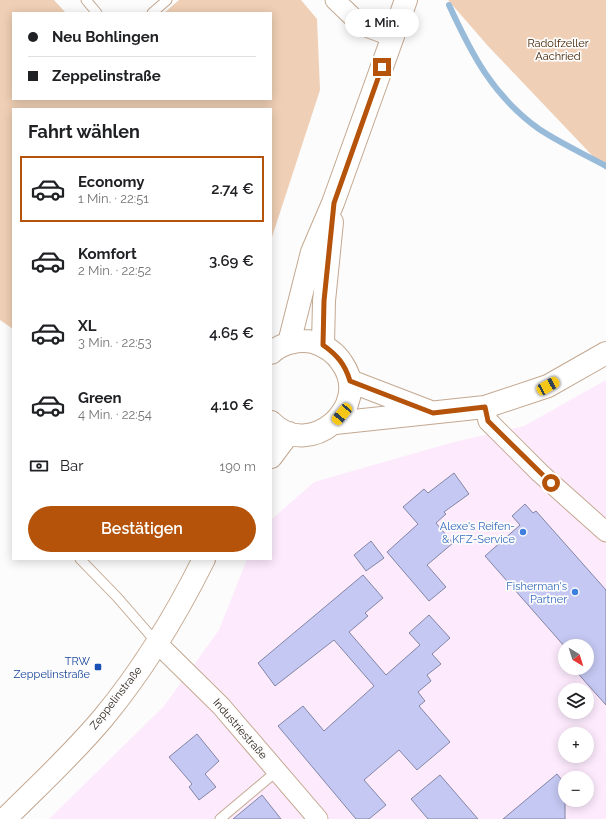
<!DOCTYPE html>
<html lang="de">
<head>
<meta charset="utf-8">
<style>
  :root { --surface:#fff; --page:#f6f6f6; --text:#202124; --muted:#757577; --line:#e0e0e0; --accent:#b45309 }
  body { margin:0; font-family:Raleway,sans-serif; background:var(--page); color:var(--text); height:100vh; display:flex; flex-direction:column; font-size:15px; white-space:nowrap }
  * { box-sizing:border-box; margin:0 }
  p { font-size:13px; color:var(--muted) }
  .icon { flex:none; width:22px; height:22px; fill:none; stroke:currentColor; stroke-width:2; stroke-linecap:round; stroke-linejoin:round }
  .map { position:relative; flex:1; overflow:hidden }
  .details { position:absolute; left:12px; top:108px; width:260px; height:452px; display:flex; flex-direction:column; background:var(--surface); border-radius:0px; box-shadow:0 2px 10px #0003 }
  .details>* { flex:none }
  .banner { position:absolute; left:12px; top:12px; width:260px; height:88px; border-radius:0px; box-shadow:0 2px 10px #0003; display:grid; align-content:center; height:88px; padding:0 16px; background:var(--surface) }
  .needle { width:26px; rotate:142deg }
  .buttons { position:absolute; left:558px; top:639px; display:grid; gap:8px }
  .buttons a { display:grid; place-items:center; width:36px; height:36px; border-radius:50%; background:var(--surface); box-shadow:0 2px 10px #0003; font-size:20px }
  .end { position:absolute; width:18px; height:18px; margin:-9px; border:5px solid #b45309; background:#fff; box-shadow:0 0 0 2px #fff }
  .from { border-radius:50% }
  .bubble { position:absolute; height:28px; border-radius:14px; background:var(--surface); box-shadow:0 2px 10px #0003; font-size:13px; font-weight:600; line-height:28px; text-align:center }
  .car { position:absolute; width:12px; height:24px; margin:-12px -6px; border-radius:5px; box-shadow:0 0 3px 1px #0007; background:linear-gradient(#f5c518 24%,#345 0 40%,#f5c518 0 76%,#345 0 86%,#f5c518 0) }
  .banner b { display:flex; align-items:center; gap:14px; height:38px; font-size:15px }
  .banner b+b { border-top:1px solid var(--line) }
  .banner i { width:10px; height:10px; background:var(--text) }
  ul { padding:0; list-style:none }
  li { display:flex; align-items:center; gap:12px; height:66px; margin:0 8px 6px; padding:0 8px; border:2px solid transparent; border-radius:0px }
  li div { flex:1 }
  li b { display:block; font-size:15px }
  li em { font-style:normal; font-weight:600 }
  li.on { border-color:var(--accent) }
  li>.icon { width:36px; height:36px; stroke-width:1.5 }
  h2 { padding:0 16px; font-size:18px; line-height:48px }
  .pay { display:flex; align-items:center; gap:10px; height:44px; padding:0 16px; font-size:15px }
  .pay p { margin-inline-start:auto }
  .button { display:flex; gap:8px; margin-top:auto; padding:8px 16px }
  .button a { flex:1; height:46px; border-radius:24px; background:var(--accent); color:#fff; font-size:16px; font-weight:600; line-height:46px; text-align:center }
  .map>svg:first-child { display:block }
  .industrial { fill:#fdebfd; fill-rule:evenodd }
  .green { fill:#efcfb5 }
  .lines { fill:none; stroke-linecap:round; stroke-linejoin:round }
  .stream { stroke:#99bbda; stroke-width:6 }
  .building { fill:#c4c8f2; stroke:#8385a4 }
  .service-casing { stroke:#c4a890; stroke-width:11 }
  .minor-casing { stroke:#c4a890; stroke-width:21 }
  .secondary-casing { stroke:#c4a890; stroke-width:24 }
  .service { stroke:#fff; stroke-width:9 }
  .minor { stroke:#fff; stroke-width:19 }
  .secondary { stroke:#fff; stroke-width:22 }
  .route { stroke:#b45309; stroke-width:5 }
  .shop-dot { fill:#3f7fe0; stroke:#fcfcfc; stroke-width:1.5 }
  .transit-dot { fill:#1a4fb4; stroke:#fcfcfc; stroke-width:1.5 }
  .labels { text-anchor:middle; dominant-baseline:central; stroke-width:3.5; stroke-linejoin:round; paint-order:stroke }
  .park-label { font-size:11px; fill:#432200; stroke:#fcfcfc }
  .shop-label { font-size:11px; fill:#366cbe; stroke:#fcfcfc; text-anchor:end }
  .transit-label { font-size:11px; fill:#164399; stroke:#fcfcfc; text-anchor:end }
  .street-label { font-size:11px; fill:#271d14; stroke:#fcfcfc }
</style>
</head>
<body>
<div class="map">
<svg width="606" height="819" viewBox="0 0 606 819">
  <rect width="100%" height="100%" fill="#fcfcfc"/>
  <path class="industrial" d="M606,380V819H49L164,706L219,630L247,559H271V520L314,482L454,442L524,426ZM565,646H587V668H565ZM565,690H587V712H565ZM565,734H587V756H565ZM565,778H587V800H565Z"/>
  <path class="green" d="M0,0H54L66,13H13V99H271V13H164L179,0H301L317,19L320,90L271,240V109H13V329L0,320Z
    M448,0H606V170L488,46Z"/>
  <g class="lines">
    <path class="stream" d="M449,5C472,55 493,96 539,129C560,143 584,154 606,166"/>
  </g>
  <path class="building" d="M454,473L469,494L444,512L446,514L436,523L453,543L427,565L446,587L429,601L387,552L418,524L403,507L424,489L428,493Z
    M525,504L533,513L536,511L606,590V705L573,668H587V646L565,647L485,556L520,525L512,516Z
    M371,541L384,558L366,571L354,555Z
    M363,575L383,598L365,613L368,616L349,632L386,675L420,645L409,633L429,615L450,638L432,654L441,664L427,675L431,681L418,692L425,701L419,706L450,742L417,770L399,750L364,780L386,805L369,819H356L278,726L303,706L324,731L374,686L334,640L275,686L258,663Z
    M197,734L219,761L205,774L216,787L199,800L189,787L192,784L169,757Z
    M557,774L565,784V819H503Z
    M440,775L478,819H428L411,799Z
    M262,795L281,819H233Z"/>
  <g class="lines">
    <defs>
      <path id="service" d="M86,0L97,13
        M152,13L167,0
        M80,559L117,597L157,643
        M220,819L277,771"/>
      <path id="minor" d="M335,0L361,25L393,37
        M485,407L488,421L540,473L606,532
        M157,643L221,706L318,819"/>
      <path id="secondary" d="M289,343L312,252L333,203L406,0
        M323,345L324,301L332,222
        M271,353C282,343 299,339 313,342C326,346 335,352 342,363C373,407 309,461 271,422
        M350,381L428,411
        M335,423L485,407L548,386L606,353
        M271,457L289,433
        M5,819C38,786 73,754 103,718C143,670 176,615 204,559"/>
    </defs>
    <use href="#service" class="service-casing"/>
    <use href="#minor" class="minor-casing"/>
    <use href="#secondary" class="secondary-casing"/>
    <use href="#service" class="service"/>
    <use href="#minor" class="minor"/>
    <use href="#secondary" class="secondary"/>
  </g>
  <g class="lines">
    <path class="route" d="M382,67L334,203L324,301L323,345C337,355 345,364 350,381L433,413L485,407L488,421L551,483"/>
  </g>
  <g class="shop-dot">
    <circle cx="523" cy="532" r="4"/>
    <circle cx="575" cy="592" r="4"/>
  </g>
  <rect class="transit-dot" x="94" y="663" width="8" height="8" rx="2"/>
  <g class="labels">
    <g class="park-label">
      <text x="558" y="43">Radolfzeller<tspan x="558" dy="13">Aachried</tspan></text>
    </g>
    <g class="shop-label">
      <text x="515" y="526">Alexe's Reifen-<tspan x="515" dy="13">&amp; KFZ-Service</tspan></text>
      <text x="567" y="586">Fisherman's<tspan x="567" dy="13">Partner</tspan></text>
    </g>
    <g class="transit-label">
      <text x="90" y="661">TRW<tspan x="90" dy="13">Zeppelinstraße</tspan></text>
    </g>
    <g class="street-label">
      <text transform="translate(116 698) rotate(-52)">Zeppelinstraße</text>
      <text transform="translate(240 729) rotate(49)">Industriestraße</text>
    </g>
  </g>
</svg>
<div class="buttons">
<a><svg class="needle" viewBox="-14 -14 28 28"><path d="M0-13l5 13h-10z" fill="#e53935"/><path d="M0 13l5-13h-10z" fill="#757577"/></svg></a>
<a><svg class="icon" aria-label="layers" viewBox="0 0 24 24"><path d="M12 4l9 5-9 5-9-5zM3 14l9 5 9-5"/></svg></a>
<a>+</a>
<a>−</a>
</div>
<i class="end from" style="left:551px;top:483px"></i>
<i class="end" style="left:382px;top:67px"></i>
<div class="bubble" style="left:345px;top:9px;width:74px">1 Min.</div>
<i class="car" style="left:548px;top:386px;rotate:61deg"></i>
<i class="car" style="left:342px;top:414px;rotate:220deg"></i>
<div class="banner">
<b><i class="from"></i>Neu Bohlingen</b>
<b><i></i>Zeppelinstraße</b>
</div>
<section class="details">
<h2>Fahrt wählen</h2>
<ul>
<li class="on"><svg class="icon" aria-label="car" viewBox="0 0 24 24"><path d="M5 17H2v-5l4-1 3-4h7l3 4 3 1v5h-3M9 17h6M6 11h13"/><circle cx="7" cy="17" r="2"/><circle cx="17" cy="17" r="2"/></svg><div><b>Economy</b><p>1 Min. · 22:51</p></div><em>2.74 €</em></li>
<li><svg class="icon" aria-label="car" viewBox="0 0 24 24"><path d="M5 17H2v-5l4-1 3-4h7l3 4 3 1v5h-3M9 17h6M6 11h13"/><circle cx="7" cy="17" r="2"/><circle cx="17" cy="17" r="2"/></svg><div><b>Komfort</b><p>2 Min. · 22:52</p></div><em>3.69 €</em></li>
<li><svg class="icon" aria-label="car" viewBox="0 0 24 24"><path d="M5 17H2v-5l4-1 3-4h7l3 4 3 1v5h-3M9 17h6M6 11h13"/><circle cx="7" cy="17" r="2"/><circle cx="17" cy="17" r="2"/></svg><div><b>XL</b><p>3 Min. · 22:53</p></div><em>4.65 €</em></li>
<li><svg class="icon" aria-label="car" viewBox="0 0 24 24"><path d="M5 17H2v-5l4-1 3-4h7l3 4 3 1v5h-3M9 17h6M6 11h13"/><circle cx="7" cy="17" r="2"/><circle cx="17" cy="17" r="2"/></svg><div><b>Green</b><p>4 Min. · 22:54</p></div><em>4.10 €</em></li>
</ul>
<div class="pay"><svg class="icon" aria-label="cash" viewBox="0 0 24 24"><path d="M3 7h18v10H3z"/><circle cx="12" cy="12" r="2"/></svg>Bar<p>190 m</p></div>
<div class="button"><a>Bestätigen</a></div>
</section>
</div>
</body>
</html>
